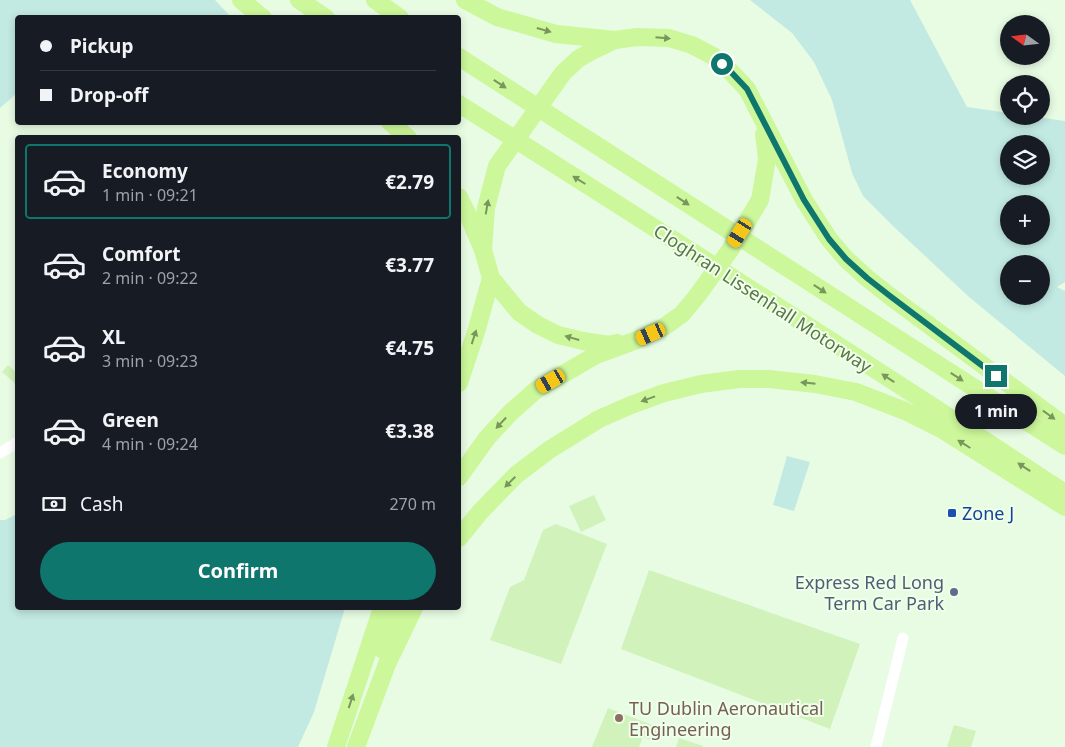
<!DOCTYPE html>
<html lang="en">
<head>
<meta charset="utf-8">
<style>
  :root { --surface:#171b24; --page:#20242c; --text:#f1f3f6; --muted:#9ea1a6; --line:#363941; --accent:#0f766e }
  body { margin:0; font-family:"Noto Sans",sans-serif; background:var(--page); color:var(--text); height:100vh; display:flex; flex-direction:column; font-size:19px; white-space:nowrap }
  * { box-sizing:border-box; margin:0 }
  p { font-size:16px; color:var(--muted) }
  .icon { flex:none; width:28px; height:28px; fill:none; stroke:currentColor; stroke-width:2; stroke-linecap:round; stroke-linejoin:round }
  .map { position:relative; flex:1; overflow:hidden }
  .side { position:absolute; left:15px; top:135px; width:446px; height:475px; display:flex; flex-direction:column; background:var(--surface); border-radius:5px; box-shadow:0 2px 8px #0003 }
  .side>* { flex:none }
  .guide { position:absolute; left:15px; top:15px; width:446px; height:110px; border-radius:5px; box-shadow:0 2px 8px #0003; display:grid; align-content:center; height:110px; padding:0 25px; background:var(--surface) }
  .needle { width:32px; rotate:285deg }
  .buttons { position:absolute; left:1000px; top:15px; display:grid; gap:10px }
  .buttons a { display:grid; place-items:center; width:50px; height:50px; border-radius:50%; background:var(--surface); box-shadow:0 2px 8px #0003; font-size:25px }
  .end { position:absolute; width:22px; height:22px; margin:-11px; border:6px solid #0f766e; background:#fff; box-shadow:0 0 0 2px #fff }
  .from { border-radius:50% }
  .bubble { position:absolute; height:35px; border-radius:18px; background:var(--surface); box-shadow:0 2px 8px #0003; font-size:16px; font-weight:700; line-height:35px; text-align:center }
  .car { position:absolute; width:15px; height:30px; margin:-15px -8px; border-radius:6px; box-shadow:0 0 4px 1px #0007; background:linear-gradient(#f5c518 24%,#345 0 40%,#f5c518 0 76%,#345 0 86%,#f5c518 0) }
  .guide b { display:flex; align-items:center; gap:18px; height:48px; font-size:19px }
  .guide b+b { border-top:1px solid var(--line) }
  .guide i { width:12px; height:12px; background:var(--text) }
  ul { padding:9px 0 0; list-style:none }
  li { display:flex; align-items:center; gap:15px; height:75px; margin:0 10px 8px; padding:0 15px; border:2px solid transparent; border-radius:5px }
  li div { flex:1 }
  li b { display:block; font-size:19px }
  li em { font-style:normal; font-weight:700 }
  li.active { border-color:var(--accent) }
  li>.icon { width:45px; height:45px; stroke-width:1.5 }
  .pay { display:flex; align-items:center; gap:12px; height:55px; padding:0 25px; font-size:19px }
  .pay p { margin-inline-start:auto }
  .button { display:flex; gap:10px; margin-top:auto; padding:10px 25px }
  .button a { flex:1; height:58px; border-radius:30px; background:var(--accent); color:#fff; font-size:20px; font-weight:700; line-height:58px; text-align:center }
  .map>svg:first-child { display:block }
  .green { fill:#c2eae2; fill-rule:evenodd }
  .building { fill:#d1f2bb }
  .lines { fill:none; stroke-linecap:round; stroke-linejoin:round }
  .minor { stroke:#fff; stroke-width:11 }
  .highway { stroke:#ccf79a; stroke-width:18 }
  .oneway { fill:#79965d }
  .route { stroke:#0f766e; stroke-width:6 }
  .transit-dot { fill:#1a4fb4; stroke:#eeffea; stroke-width:2 }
  .service-dot { fill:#5c6f8a; stroke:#eeffea; stroke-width:2 }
  .education-dot { fill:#8d6e63; stroke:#eeffea; stroke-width:2 }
  .labels { text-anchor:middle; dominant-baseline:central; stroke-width:4; stroke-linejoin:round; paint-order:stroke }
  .street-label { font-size:18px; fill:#5d7549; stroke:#eeffea }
  .transit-label { font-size:18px; fill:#164399; stroke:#eeffea; text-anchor:start }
  .service-label { font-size:18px; fill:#4e5e75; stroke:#eeffea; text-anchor:end }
  .education-label { font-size:18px; fill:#785e54; stroke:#eeffea; text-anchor:start }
</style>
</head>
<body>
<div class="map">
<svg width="1065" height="747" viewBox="0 0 1065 747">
  <rect width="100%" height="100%" fill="#e8fce4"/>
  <path class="green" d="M0,0H215L231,17L18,18L17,93L0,108Z
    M750,0H910L967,107L1009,113V116H1030L1065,121V282L1057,287L1065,291V376L969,297L893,226L863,196L852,173L832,100L814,62L792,33ZM1009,144H1041V176H1009ZM1009,204H1041V236H1009ZM1009,264H1041V296H1009Z
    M787,456L810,462L794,511L773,505Z
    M17,514L18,608H345L314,712L298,747H0V520H5Z"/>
  <path class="building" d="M8,365L18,374V386L2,372Z
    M594,495L606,520L581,532L569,506Z
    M556,524L607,544L561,664L490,640L510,587L524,580L543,530Z
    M649,570L860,644L830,729L621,649Z
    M608,708L660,728L655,742L643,737L639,747H592Z
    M954,725L976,731L971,747H947Z
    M679,738L703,746V747H676Z"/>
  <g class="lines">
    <path class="minor" d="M0,453L18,442
      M876,747L903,638"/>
    <path class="highway" d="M241,0L263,18
      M299,0L326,18
      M375,0L400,18
      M465,0L497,17L556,34L615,40L637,37L669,38L692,45L713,56L731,72L747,89L804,200L829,239L846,259L867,278L891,297L1065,426
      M459,57L1065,446
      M459,104C662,232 864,361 1065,493
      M390,122L408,138
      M459,197L468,215L483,250L491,278L519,312L538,325L558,335L583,341L609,345L617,343
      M483,250L486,208L497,166L563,73L578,59L590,52L615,40
      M459,383L476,332L491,278
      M459,477L487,438L510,413L536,390L596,355L637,340L664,327L682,314L697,296L730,250L760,200L767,159L764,134
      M459,538L480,512L516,475L549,450L599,419L631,405L664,393L701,384L739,379H769L815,384L856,392L905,411L941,429L1065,507
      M383,650L398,608
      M336,747L382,608
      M356,747L387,664L414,608"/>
  </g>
  <defs><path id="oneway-solid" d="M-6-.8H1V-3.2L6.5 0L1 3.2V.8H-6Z" transform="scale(1.25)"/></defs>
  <g class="oneway">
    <use href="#oneway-solid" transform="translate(544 30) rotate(16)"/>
    <use href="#oneway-solid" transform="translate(663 38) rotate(5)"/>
    <use href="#oneway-solid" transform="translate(500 84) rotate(33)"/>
    <use href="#oneway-solid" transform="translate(579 180) rotate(-148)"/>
    <use href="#oneway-solid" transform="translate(683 201) rotate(33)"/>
    <use href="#oneway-solid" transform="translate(487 207) rotate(-80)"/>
    <use href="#oneway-solid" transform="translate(820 289) rotate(33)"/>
    <use href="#oneway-solid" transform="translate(474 337) rotate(-72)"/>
    <use href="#oneway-solid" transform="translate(572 338) rotate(-164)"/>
    <use href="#oneway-solid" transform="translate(957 377) rotate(33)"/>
    <use href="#oneway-solid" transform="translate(888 378) rotate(-147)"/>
    <use href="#oneway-solid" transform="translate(808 383) rotate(-174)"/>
    <use href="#oneway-solid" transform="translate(648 399) rotate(160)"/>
    <use href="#oneway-solid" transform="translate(1049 415) rotate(36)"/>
    <use href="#oneway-solid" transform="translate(501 423) rotate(133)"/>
    <use href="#oneway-solid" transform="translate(964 444) rotate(-148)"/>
    <use href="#oneway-solid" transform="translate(1024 467) rotate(-147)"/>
    <use href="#oneway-solid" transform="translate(510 482) rotate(135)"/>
    <use href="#oneway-solid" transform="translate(351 701) rotate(-72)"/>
  </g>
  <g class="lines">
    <path class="route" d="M722,64L731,72L747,89L804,200L829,239L846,259L867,278L890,296L996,376"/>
  </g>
  <rect class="transit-dot" x="947" y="508" width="10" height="10" rx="2.5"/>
  <circle class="service-dot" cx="954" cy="592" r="5"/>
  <circle class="education-dot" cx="619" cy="718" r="5"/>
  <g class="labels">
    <g class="street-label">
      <text transform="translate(763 298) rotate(33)">Cloghran Lissenhall Motorway</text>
    </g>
    <g class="transit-label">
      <text x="962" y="513">Zone J</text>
    </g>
    <g class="service-label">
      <text x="944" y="582">Express Red Long<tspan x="944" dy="21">Term Car Park</tspan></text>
    </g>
    <g class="education-label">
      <text x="629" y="708">TU Dublin Aeronautical<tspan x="629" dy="21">Engineering</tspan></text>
    </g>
  </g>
</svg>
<div class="buttons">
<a><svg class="needle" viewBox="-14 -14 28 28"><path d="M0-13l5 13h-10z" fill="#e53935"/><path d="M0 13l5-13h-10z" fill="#9ea1a6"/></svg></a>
<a><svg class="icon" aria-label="locate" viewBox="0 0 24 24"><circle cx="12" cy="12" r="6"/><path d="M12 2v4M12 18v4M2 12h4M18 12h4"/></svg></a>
<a><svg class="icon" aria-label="layers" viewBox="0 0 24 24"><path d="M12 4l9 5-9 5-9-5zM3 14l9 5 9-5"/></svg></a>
<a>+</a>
<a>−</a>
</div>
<i class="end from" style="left:722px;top:64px"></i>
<i class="end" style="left:996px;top:376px"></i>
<div class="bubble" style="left:955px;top:394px;width:82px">1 min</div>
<i class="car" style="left:740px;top:233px;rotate:212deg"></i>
<i class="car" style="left:651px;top:334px;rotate:246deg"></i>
<i class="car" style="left:551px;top:381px;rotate:240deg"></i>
<div class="guide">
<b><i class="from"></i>Pickup</b>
<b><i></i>Drop-off</b>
</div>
<section class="side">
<ul>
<li class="active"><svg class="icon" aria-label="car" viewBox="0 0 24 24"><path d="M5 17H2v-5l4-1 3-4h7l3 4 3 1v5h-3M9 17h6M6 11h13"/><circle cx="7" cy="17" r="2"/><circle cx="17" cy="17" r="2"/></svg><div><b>Economy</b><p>1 min · 09:21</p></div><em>€2.79</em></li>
<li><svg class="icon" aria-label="car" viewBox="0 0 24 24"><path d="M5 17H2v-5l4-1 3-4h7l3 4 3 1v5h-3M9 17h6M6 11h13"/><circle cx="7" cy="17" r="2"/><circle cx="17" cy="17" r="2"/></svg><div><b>Comfort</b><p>2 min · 09:22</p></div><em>€3.77</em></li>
<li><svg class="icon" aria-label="car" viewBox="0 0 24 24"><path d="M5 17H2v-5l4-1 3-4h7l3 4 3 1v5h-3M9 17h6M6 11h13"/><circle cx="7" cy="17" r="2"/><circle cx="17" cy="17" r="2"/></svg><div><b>XL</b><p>3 min · 09:23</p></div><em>€4.75</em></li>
<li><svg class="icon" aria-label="car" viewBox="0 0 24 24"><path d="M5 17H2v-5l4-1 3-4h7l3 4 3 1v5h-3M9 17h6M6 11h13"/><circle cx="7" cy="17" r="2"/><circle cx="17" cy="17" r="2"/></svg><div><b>Green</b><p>4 min · 09:24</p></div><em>€3.38</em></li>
</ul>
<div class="pay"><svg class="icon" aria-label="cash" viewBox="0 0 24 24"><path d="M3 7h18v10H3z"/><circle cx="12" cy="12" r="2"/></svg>Cash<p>270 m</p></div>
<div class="button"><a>Confirm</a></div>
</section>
</div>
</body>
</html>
